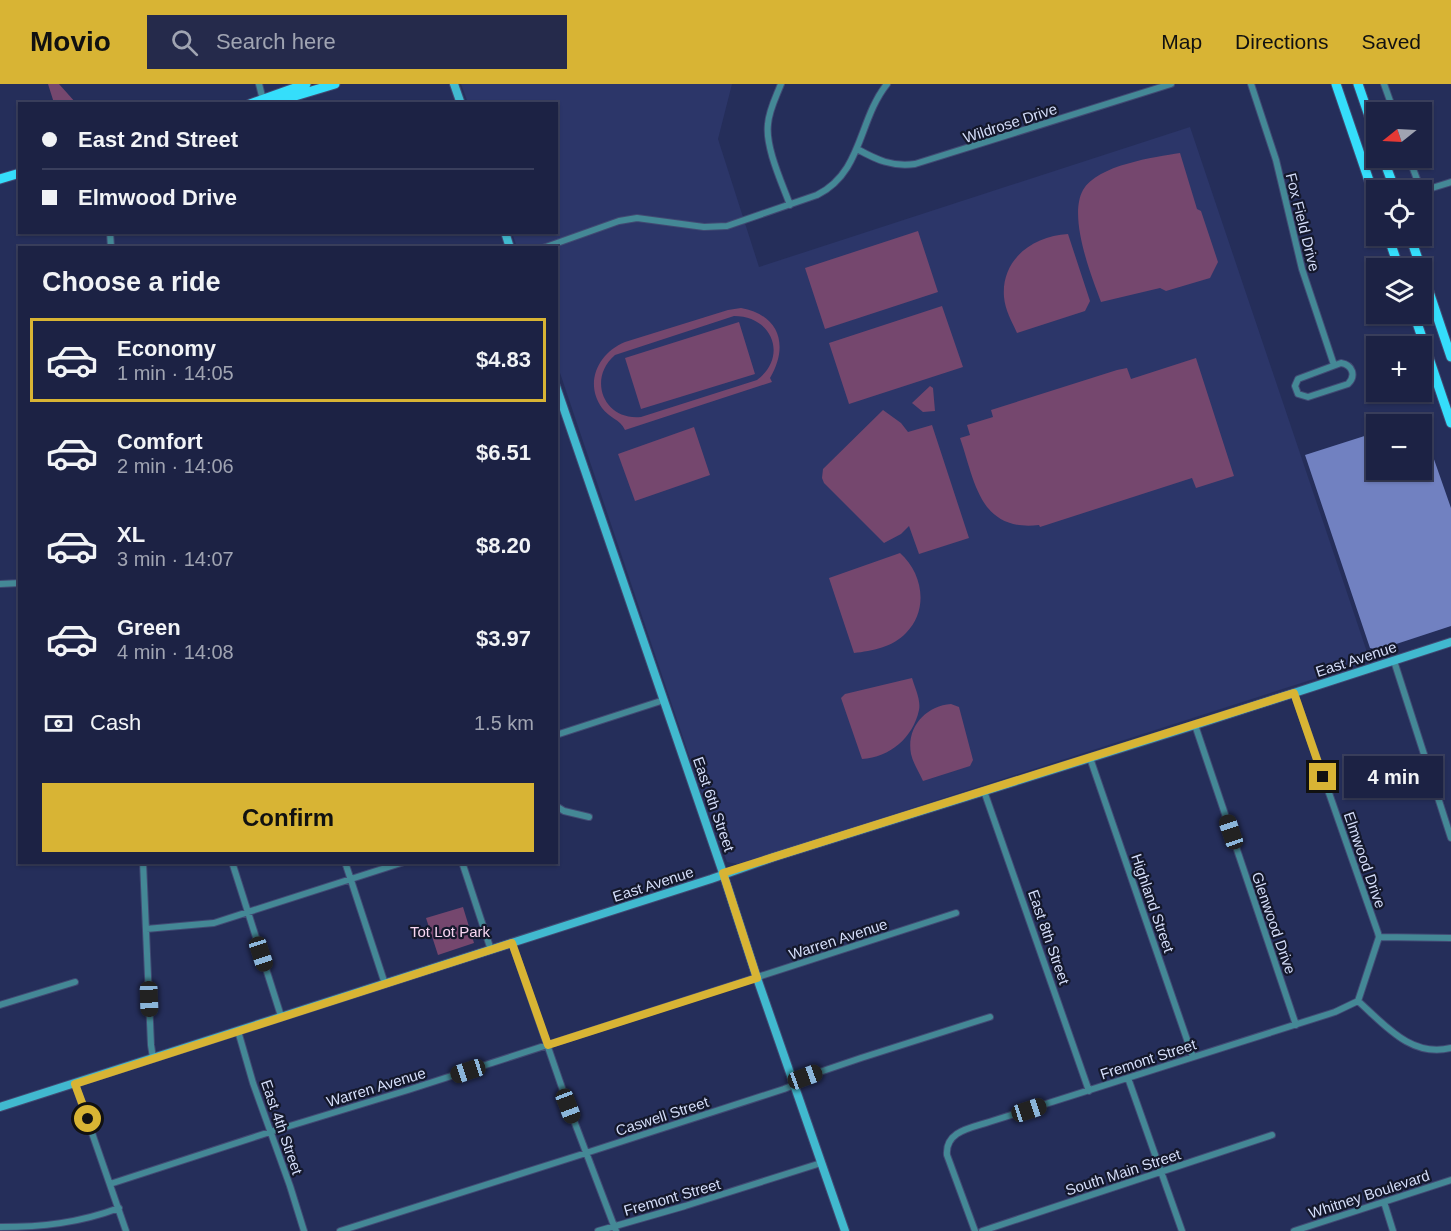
<!DOCTYPE html>
<html lang="en">
<head>
<meta charset="utf-8">
<style>
  :root { --surface:#1c2244; --page:#252a4b; --text:#f1f3f6; --muted:#a0a4b2; --line:#3a3f5d; --accent:#d8b434 }
  body { margin:0; font-family:Helvetica,sans-serif; background:var(--page); color:var(--text); height:100vh; display:flex; flex-direction:column; font-size:22px; white-space:nowrap }
  * { box-sizing:border-box; margin:0 }
  p { font-size:20px; color:var(--muted) }
  .icon { flex:none; width:33px; height:33px; fill:none; stroke:currentColor; stroke-width:2; stroke-linecap:round; stroke-linejoin:round }
  .map { position:relative; flex:1; overflow:hidden }
  .details { position:absolute; left:18px; top:162px; width:540px; height:618px; display:flex; flex-direction:column; background:var(--surface); border-radius:0px; box-shadow:0 2px 4px #0004,0 0 0 2px var(--line) }
  .details>* { flex:none }
  .banner { position:absolute; left:18px; top:18px; width:540px; height:132px; border-radius:0px; box-shadow:0 2px 4px #0004,0 0 0 2px var(--line); display:grid; align-content:center; height:132px; padding:0 24px; background:var(--surface) }
  .needle { width:39px; rotate:252deg }
  .tools { position:absolute; left:1366px; top:18px; display:grid; gap:12px }
  .tools a { display:grid; place-items:center; width:66px; height:66px; border-radius:0px; background:var(--surface); box-shadow:0 2px 4px #0004,0 0 0 2px var(--line); font-size:30px }
  .end { position:absolute; width:27px; height:27px; margin:-14px; border:8px solid #d8b434; background:#111; box-shadow:0 0 0 3px #111 }
  .from { border-radius:50% }
  .bubble { position:absolute; height:42px; border-radius:0px; background:var(--surface); box-shadow:0 2px 4px #0004,0 0 0 2px var(--line); font-size:20px; font-weight:800; line-height:42px; text-align:center }
  .car { position:absolute; width:18px; height:36px; margin:-18px -9px; border-radius:8px; box-shadow:0 0 4px 2px #0007; background:linear-gradient(#222 24%,#8ab4d8 0 40%,#222 0 76%,#8ab4d8 0 86%,#222 0) }
  .banner b { display:flex; align-items:center; gap:21px; height:57px; font-size:22px }
  .banner b+b { border-top:2px solid var(--line) }
  .banner i { width:15px; height:15px; background:var(--text) }
  ul { padding:0; list-style:none }
  li { display:flex; align-items:center; gap:18px; height:84px; margin:0 12px 9px; padding:0 12px; border:3px solid transparent; border-radius:0px }
  li div { flex:1 }
  li b { display:block; font-size:22px }
  li em { font-style:normal; font-weight:800 }
  li.on { border-color:var(--accent) }
  li>.icon { width:54px; height:54px; stroke-width:1.5 }
  h2 { padding:0 24px; font-size:27px; line-height:72px }
  .pay { display:flex; align-items:center; gap:15px; height:66px; padding:0 24px; font-size:22px }
  .pay p { margin-inline-start:auto }
  .button { display:flex; gap:12px; margin-top:auto; padding:12px 24px }
  .button a { flex:1; height:69px; border-radius:0px; background:var(--accent); color:#111; font-size:24px; font-weight:800; line-height:69px; text-align:center }
  header { display:flex; align-items:center; gap:36px; box-sizing:border-box; height:84px; padding:0 30px; background:var(--accent); color:#111 }
  header strong { font-size:28px }
  nav { display:flex; gap:33px; margin-inline-start:auto; font-size:21px }
  .search { width:420px; height:54px; background:var(--page); display:flex; align-items:center; gap:15px; box-sizing:border-box; padding:0 21px; border-radius:0px; color:var(--muted); font-size:22px }
  .map>svg:first-child { display:block }
  .built { fill:#2c3669 }
  .green { fill:#75476e; fill-rule:evenodd }
  .water { fill:#7181c1 }
  .lines { fill:none; stroke-linecap:round; stroke-linejoin:round }
  .street-casing { stroke:#414a73; stroke-width:8 }
  .secondary-casing { stroke:#414a73; stroke-width:10 }
  .primary-casing { stroke:#414a73; stroke-width:11 }
  .street { stroke:#448896; stroke-width:6 }
  .secondary { stroke:#41b9cf; stroke-width:8 }
  .primary { stroke:#35defb; stroke-width:9 }
  .route { stroke:#d8b434; stroke-width:8 }
  .labels { text-anchor:middle; dominant-baseline:central; stroke-width:4.5; stroke-linejoin:round; paint-order:stroke }
  .street-label { font-size:15px; fill:#d4ddf9; stroke:#14182c }
  .park-label { font-size:15px; fill:#f8d6f1; stroke:#14182c }
</style>
</head>
<body>
<header>
<strong>Movio</strong>
<div class="search"><svg class="icon" aria-label="search" viewBox="0 0 24 24"><circle cx="10" cy="10" r="6"/><path d="M15 15l6 6"/></svg>Search here</div>
<nav><a>Map</a><a>Directions</a><a>Saved</a></nav>
</header>
<div class="map">
<svg width="1451" height="1147" viewBox="0 0 1451 1147">
  <rect width="100%" height="100%" fill="#252e5a"/>
  <path class="built" d="M461,0H732L718,55L759,183L1190,43L1370,577L738,780L727,778L700,704L557,280L556,164L517,163L512,149L556,148V20L468,19Z"/>
  <path class="green" d="M48,0H59L76,19H54Z
    M1180,69L1197,125L1201,127L1218,178L1210,194L1166,207L1160,204L1101,218C1091,191 1068,133 1083,106C1097,81 1155,73 1180,69Z
    M918,147L938,208L825,245L805,184Z
    M1068,150L1090,217L1085,227L1017,249C1012,238 1005,226 1004,213C1001,175 1033,152 1068,150Z
    M942,222L963,283L849,320L829,259Z
    M741,224C780,231 789,262 770,294L772,298L625,346C620,335 609,334 602,324C584,299 598,269 625,258L728,226ZM734,232C773,232 788,273 757,296L641,333C604,337 587,295 615,271Z
    M739,238L755,290L641,325L625,274Z
    M1196,274L1234,392L1196,404L1192,394L1040,443L1039,441C979,448 975,397 960,354L970,351L967,341L993,333L991,326L1117,286L1127,284L1131,295Z
    M930,302L933,304L935,327L923,328L912,319Z
    M883,326L901,339L908,348L932,341L969,454L919,470L909,442L901,450L884,459L824,399L822,394L823,385Z
    M694,343L710,391L635,417L618,370Z
    M900,469C923,489 929,526 906,549C893,563 872,567 854,569L829,494Z
    M912,594C915,604 921,616 919,626C913,654 890,673 862,675L841,614L845,610Z
    M951,620L959,623L973,676L970,682L923,697C919,688 913,679 911,670C906,643 926,622 951,620Z
    M463,823L474,859L438,871L426,834Z"/>
  <path class="water" d="M1377,348V386H1422V349L1429,361L1451,424V542L1378,566L1370,564L1305,371Z"/>
  <g class="lines">
    <defs>
      <path id="street" d="M259,0L263,16
        M781,0C776,13 769,26 768,40C765,63 782,99 790,121
        M1251,0L1276,76L1302,185L1334,281
        M1384,0L1394,28
        M857,65C877,76 892,83 915,80L1171,0
        M1409,74L1418,98L1422,103L1432,104L1451,98
        M110,148L111,164
        M543,164L619,137L637,134L704,143L727,142L817,111C863,88 858,36 887,0
        M1341,279C1353,281 1356,292 1348,300L1308,313L1298,310L1295,302L1298,295Z
        M0,500L20,499
        M1394,577L1451,754
        M1294,609L1378,849L1379,853L1358,917
        M1195,641L1296,941
        M556,651L664,616
        M1090,674L1193,973
        M984,707L1089,1007
        M556,722L564,727L589,733
        M143,778L151,961L153,974
        M232,778L281,932
        M345,778L385,900
        M462,778L491,866
        M146,845L214,839L404,778
        M1379,853L1451,854
        M512,859L568,1021L616,1147
        M1358,917C1385,941 1411,974 1451,964
        M0,921L75,898
        M238,947L253,999L290,1102L304,1147
        M1128,994L1182,1147
        M75,1000L126,1147
        M110,1100L270,1048L408,1006L956,829
        M1384,1118L1393,1147
        M0,1143C42,1143 79,1139 119,1124
        M340,1147L586,1069L784,1005L794,1001L805,993L861,974L990,933
        M598,1147L685,1122L821,1079
        M975,1147L947,1071C945,1047 971,1044 989,1038L1335,928L1358,917
        M982,1147L1272,1051
        M1294,1147L1451,1096"/>
      <path id="secondary" d="M454,0L461,20
        M505,148L510,164
        M556,302L723,789L757,894L845,1147
        M0,1023L711,795L774,773L1195,641L1451,558"/>
      <path id="primary" d="M1336,0L1377,120
        M1358,0L1377,55
        M263,16L285,15L335,0
        M250,20L306,0
        M1383,74L1395,106
        M0,95L20,89
        M1388,152L1399,184
        M1410,152L1421,184
        M1422,187L1451,273
        M1414,230L1451,339"/>
    </defs>
    <use href="#street" class="street-casing"/>
    <use href="#secondary" class="secondary-casing"/>
    <use href="#primary" class="primary-casing"/>
    <use href="#street" class="street"/>
    <use href="#secondary" class="secondary"/>
    <use href="#primary" class="primary"/>
  </g>
  <g class="lines">
    <path class="route" d="M88,1035L75,1000L512,859L548,961L757,894L723,789L1294,609L1323,693"/>
  </g>
  <g class="labels">
    <g class="street-label">
      <text transform="translate(1010 39) rotate(-18)">Wildrose Drive</text>
      <text transform="translate(1303 138) rotate(76)">Fox Field Drive</text>
      <text transform="translate(1356 575) rotate(-18)">East Avenue</text>
      <text transform="translate(714 720) rotate(71)">East 6th Street</text>
      <text transform="translate(1365 776) rotate(71)">Elmwood Drive</text>
      <text transform="translate(653 800) rotate(-18)">East Avenue</text>
      <text transform="translate(1153 819) rotate(71)">Highland Street</text>
      <text transform="translate(1274 839) rotate(71)">Glenwood Drive</text>
      <text transform="translate(1049 853) rotate(71)">East 8th Street</text>
      <text transform="translate(838 855) rotate(-18)">Warren Avenue</text>
      <text transform="translate(1148 975) rotate(-18)">Fremont Street</text>
      <text transform="translate(376 1003) rotate(-17)">Warren Avenue</text>
      <text transform="translate(662 1032) rotate(-18)">Caswell Street</text>
      <text transform="translate(282 1043) rotate(71)">East 4th Street</text>
      <text transform="translate(1123 1088) rotate(-18)">South Main Street</text>
      <text transform="translate(1369 1110) rotate(-18)">Whitney Boulevard</text>
      <text transform="translate(672 1113) rotate(-16)">Fremont Street</text>
    </g>
    <g class="park-label">
      <text x="450" y="847">Tot Lot Park</text>
    </g>
  </g>
</svg>
<div class="tools">
<a><svg class="needle" viewBox="-14 -14 28 28"><path d="M0-13l5 13h-10z" fill="#e53935"/><path d="M0 13l5-13h-10z" fill="#a0a4b2"/></svg></a>
<a><svg class="icon" aria-label="locate" viewBox="0 0 24 24"><circle cx="12" cy="12" r="6"/><path d="M12 2v4M12 18v4M2 12h4M18 12h4"/></svg></a>
<a><svg class="icon" aria-label="layers" viewBox="0 0 24 24"><path d="M12 4l9 5-9 5-9-5zM3 14l9 5 9-5"/></svg></a>
<a>+</a>
<a>−</a>
</div>
<i class="end from" style="left:88px;top:1035px"></i>
<i class="end" style="left:1323px;top:693px"></i>
<div class="bubble" style="left:1344px;top:672px;width:99px">4 min</div>
<i class="car" style="left:1231px;top:748px;rotate:341deg"></i>
<i class="car" style="left:261px;top:870px;rotate:162deg"></i>
<i class="car" style="left:149px;top:915px;rotate:178deg"></i>
<i class="car" style="left:468px;top:987px;rotate:252deg"></i>
<i class="car" style="left:805px;top:993px;rotate:70deg"></i>
<i class="car" style="left:568px;top:1022px;rotate:159deg"></i>
<i class="car" style="left:1029px;top:1026px;rotate:72deg"></i>
<div class="banner">
<b><i class="from"></i>East 2nd Street</b>
<b><i></i>Elmwood Drive</b>
</div>
<section class="details">
<h2>Choose a ride</h2>
<ul>
<li class="on"><svg class="icon" aria-label="car" viewBox="0 0 24 24"><path d="M5 17H2v-5l4-1 3-4h7l3 4 3 1v5h-3M9 17h6M6 11h13"/><circle cx="7" cy="17" r="2"/><circle cx="17" cy="17" r="2"/></svg><div><b>Economy</b><p>1 min · 14:05</p></div><em>$4.83</em></li>
<li><svg class="icon" aria-label="car" viewBox="0 0 24 24"><path d="M5 17H2v-5l4-1 3-4h7l3 4 3 1v5h-3M9 17h6M6 11h13"/><circle cx="7" cy="17" r="2"/><circle cx="17" cy="17" r="2"/></svg><div><b>Comfort</b><p>2 min · 14:06</p></div><em>$6.51</em></li>
<li><svg class="icon" aria-label="car" viewBox="0 0 24 24"><path d="M5 17H2v-5l4-1 3-4h7l3 4 3 1v5h-3M9 17h6M6 11h13"/><circle cx="7" cy="17" r="2"/><circle cx="17" cy="17" r="2"/></svg><div><b>XL</b><p>3 min · 14:07</p></div><em>$8.20</em></li>
<li><svg class="icon" aria-label="car" viewBox="0 0 24 24"><path d="M5 17H2v-5l4-1 3-4h7l3 4 3 1v5h-3M9 17h6M6 11h13"/><circle cx="7" cy="17" r="2"/><circle cx="17" cy="17" r="2"/></svg><div><b>Green</b><p>4 min · 14:08</p></div><em>$3.97</em></li>
</ul>
<div class="pay"><svg class="icon" aria-label="cash" viewBox="0 0 24 24"><path d="M3 7h18v10H3z"/><circle cx="12" cy="12" r="2"/></svg>Cash<p>1.5 km</p></div>
<div class="button"><a>Confirm</a></div>
</section>
</div>
</body>
</html>
